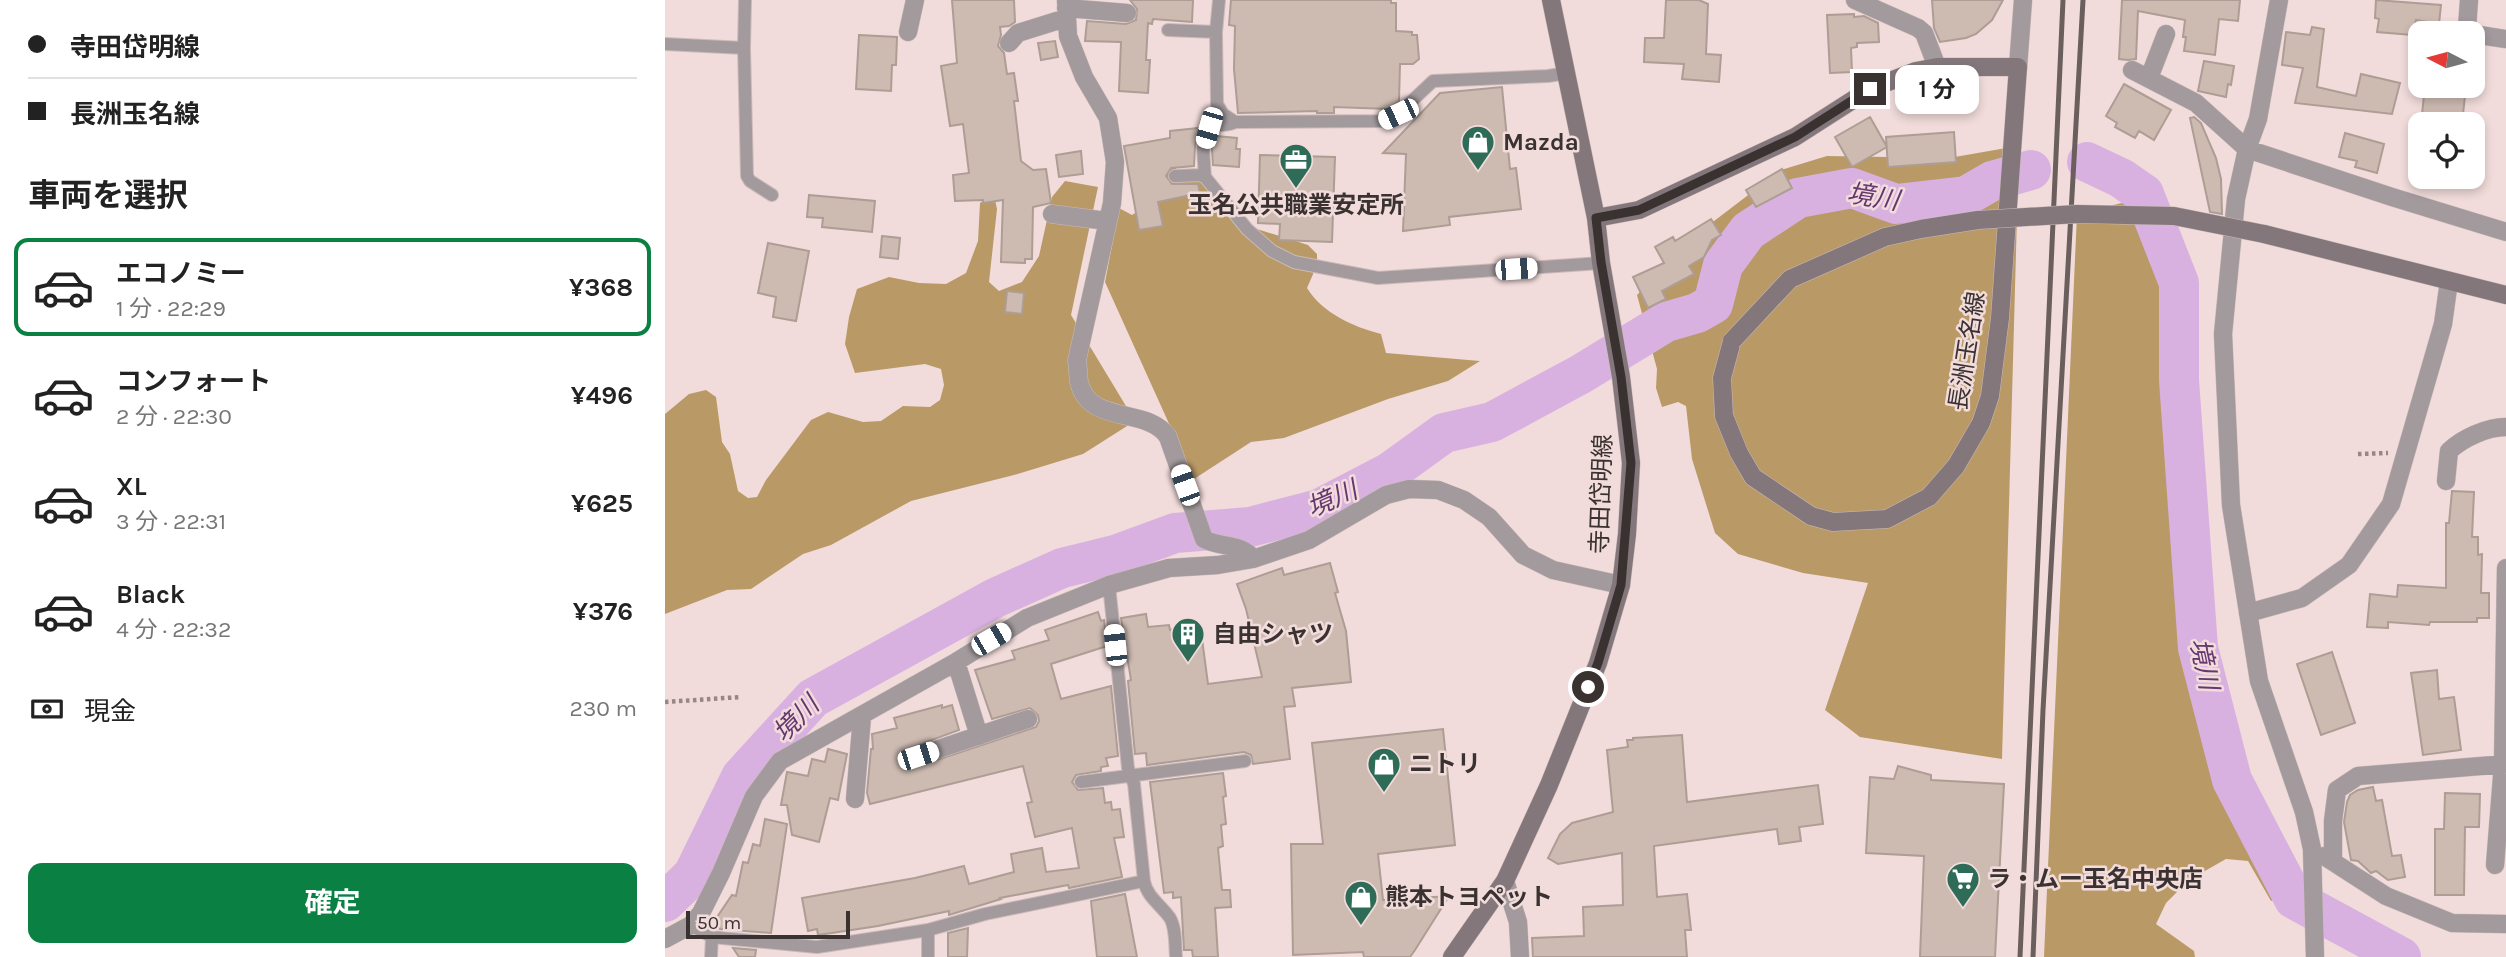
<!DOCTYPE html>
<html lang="ja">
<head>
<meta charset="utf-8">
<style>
  :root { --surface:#fff; --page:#f2f2f2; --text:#222; --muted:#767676; --line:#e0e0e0; --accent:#0b8043 }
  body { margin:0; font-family:Karla,"Noto Sans JP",sans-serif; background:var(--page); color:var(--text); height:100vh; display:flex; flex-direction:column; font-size:26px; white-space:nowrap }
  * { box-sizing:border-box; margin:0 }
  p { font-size:23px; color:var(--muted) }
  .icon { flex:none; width:38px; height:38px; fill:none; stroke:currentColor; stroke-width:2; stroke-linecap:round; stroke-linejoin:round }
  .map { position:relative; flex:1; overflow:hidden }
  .details { display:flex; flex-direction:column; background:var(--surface); width:665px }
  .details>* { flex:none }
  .hud { display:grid; align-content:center; height:154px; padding:0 28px; background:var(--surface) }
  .needle { width:46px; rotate:276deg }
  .tools { position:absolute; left:1743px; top:21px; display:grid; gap:14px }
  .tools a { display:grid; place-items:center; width:77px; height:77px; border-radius:14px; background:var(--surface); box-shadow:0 4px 10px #0003; font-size:35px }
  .scale { position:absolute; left:21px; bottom:18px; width:164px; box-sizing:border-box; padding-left:7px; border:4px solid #3a3231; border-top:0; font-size:19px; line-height:24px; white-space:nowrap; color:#3a3231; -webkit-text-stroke:5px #f1dcdb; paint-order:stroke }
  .end { position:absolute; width:32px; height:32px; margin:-16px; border:9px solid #3a3231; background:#fff; box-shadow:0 0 0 4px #fff }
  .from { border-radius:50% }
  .bubble { position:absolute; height:49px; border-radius:14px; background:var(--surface); box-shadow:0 4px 10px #0003; font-size:23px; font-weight:700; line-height:49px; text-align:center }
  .car { position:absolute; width:21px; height:42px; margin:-21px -10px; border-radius:9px; box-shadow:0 0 5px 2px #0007; background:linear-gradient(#fff 24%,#345 0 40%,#fff 0 76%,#345 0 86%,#fff 0) }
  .hud b { display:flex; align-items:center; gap:24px; height:66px; font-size:26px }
  .hud b+b { border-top:2px solid var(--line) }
  .hud i { width:18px; height:18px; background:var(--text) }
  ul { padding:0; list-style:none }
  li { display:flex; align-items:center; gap:21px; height:98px; margin:0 14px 10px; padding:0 14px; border:4px solid transparent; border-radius:14px }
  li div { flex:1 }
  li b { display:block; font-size:26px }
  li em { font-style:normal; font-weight:700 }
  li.active { border-color:var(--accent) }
  li>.icon { width:63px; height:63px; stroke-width:1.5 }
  h2 { padding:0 28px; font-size:32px; line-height:84px }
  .pay { display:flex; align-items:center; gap:18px; height:77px; padding:0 28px; font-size:26px }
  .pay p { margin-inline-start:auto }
  .primary-button { display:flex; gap:14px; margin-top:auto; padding:14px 28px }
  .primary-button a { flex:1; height:80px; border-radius:14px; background:var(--accent); color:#fff; font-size:28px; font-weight:700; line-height:80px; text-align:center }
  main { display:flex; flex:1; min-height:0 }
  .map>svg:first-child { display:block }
  .forest { fill:#b99a66 }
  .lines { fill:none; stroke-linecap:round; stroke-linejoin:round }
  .river { stroke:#d8b1e1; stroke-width:40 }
  .building { fill:#cdbbb2; stroke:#ae9d94; stroke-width:2 }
  .service-casing { stroke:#ccbab9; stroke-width:14 }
  .minor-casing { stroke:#ccbab9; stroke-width:19 }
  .tertiary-casing { stroke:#ccbab9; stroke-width:19 }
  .secondary-casing { stroke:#ccbab9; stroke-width:19 }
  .path { stroke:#968786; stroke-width:4.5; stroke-dasharray:3.5 3.5; stroke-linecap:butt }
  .service { stroke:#a29a9d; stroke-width:12 }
  .minor { stroke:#a29a9d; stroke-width:18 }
  .tertiary { stroke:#a29a9d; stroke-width:18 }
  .secondary { stroke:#83777c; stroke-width:18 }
  .rail { stroke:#6b5f5e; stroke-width:5 }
  .secondary-bridge-casing { stroke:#ccbab9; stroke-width:19; stroke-linecap:butt }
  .secondary-bridge { stroke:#83777c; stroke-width:18 }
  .route { stroke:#3a3231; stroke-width:9 }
  .labels { text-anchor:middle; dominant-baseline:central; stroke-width:5; stroke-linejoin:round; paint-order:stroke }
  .poi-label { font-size:24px; font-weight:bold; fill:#3a3231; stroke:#f1dcdb; text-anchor:start }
  .street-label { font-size:24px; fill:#3a3231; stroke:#f1dcdb }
  .water-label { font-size:26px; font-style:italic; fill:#653670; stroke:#f1dcdb }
</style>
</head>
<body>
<main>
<section class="details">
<div class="hud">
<b><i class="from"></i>寺田岱明線</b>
<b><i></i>長洲玉名線</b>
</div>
<h2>車両を選択</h2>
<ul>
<li class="active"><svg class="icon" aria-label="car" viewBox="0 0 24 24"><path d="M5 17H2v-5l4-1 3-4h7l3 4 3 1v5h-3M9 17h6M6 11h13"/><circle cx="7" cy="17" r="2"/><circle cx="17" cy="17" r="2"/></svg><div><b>エコノミー</b><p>1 分 · 22:29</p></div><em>¥368</em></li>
<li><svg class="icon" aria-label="car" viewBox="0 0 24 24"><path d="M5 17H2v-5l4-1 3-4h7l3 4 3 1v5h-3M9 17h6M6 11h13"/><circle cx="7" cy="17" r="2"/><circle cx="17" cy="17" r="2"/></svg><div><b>コンフォート</b><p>2 分 · 22:30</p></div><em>¥496</em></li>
<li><svg class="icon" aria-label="car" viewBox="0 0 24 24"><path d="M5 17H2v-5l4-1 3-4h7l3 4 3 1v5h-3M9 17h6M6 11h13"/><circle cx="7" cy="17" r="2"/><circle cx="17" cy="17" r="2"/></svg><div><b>XL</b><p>3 分 · 22:31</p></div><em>¥625</em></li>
<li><svg class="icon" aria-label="car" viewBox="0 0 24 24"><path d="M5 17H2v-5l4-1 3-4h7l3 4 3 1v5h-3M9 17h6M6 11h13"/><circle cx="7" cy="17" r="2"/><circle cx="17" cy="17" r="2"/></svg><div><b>Black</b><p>4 分 · 22:32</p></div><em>¥376</em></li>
</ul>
<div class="pay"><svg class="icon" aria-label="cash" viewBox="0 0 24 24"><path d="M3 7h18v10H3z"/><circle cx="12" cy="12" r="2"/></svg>現金<p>230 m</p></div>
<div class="primary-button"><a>確定</a></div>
</section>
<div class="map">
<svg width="1841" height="957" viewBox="0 0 1841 957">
  <rect width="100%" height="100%" fill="#f1dcdb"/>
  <path class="forest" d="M1347,147L1342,200L1352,216L1337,759L1195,737L1160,710L1203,583L1138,573L1073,554L1050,533L1027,459L1021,406L1013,402L997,407L991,388L992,369L972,295L1036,231L1116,170L1162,156L1284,158Z
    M507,158L512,171L539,180L575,219L592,229L643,245L652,254V265L642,288C657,313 689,327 716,334L721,353L815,361L783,381L723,399L619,438L586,442L529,479L440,282L454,208L467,215L475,210Z
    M400,181L433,187L406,315L470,421L418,454L349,475L246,501L166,545L138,554L86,589L62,590L0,614V414L24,394L41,390L51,397L57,442L65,454L73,491L83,498L92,497L101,480L146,420L163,412L198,422L216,421L238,406L265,407L275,400L279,385L276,369L260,364L190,373L180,344L184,317L192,289L224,277L254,283L281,284L301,273L313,241L315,203L329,195L332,209L324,282L334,291L357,282L374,256L387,197Z
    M1489,195L1514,283V380L1533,648L1567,780L1629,899L1613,898L1606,901L1583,861L1561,859L1524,880L1501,903L1491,924L1529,951L1530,957H1379L1412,214Z"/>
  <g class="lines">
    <path class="river" d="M1422,162L1456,178L1479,194L1514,283V380L1533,648L1567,780L1629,899L1736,957
      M0,902L28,875L76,777L148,698L330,598L397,568L450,555L510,533L585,527L654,509L725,472L779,433L827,422L916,374L1001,322L1032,313L1048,304L1058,265L1083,231L1133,198L1187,188L1231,204L1301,196L1327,181L1366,170"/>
  </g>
  <path class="building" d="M287,0H349L350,22L344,26L335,27L336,35L333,46L339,53L342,74L349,73L353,101H349L356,161L368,170L381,169L386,203L368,207L367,259H360V263L336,262L338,200L318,203V200L290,201L288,175L304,173L298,124L285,126L276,66L292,63Z
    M465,0H528L527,22L488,19L487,24L483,23L481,60H485L483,93L454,91L456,42L420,41L422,21L461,24L471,20L472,9Z
    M566,0H726V3H731V31L747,32V35H752L754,59L748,64H735L734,101L724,109L669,107V113H652V111L573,113L569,69L570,26L564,25Z
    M1001,0H1034L1043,4L1041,54L1056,55L1054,82L1017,79L1019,64L979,62L980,38H999Z
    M1267,0H1338L1327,20L1311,34L1301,38L1275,42L1269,28Z
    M1457,0H1575L1573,21L1554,19L1550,55L1519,51L1521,37H1518L1520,20L1473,11L1471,59L1463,60L1454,59Z
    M1711,0L1776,5L1774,24L1751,20L1747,35L1712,32L1714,19L1710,18Z
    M1189,14V17L1199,16L1213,23L1214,42L1192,43V47L1186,48L1187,72L1165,73L1162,15Z
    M1647,27L1659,29L1652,87L1691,96L1696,74L1735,83L1727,114L1630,103L1638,68L1617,65L1621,32L1645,35Z
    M194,35L232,37L231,65H227L226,91L191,89Z
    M390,41L393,57L376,60L373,43Z
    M1539,61L1569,66L1566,85L1563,84L1561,97L1533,91Z
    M1459,84L1506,110L1489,140L1474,131L1470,138L1450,127L1452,123L1441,116Z
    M1760,86H1801L1797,124H1756Z
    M837,87L845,169L851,168L856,209L784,217L785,225L738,231L741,154L718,153L775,93Z
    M1205,117L1222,147L1187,167L1170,137Z
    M1529,117L1536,123L1551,158L1556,179L1557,214L1545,212L1525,118Z
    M534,128L530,146L529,166L506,168L501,176L507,184H533L535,193L493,202L498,226L474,230L459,146L505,138V131Z
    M1289,132L1291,162L1223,167L1221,137Z
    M1680,133L1719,144L1712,173L1690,167L1692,161L1674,157Z
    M551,136L572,138L571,149H575L574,167L548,165L547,149Z
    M416,151L418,174L394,177L391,155Z
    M595,155L670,157L667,242L614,240L615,224L593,223Z
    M1117,169L1127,188L1091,207L1081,190Z
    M144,195L210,201L207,232L157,227L158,218L142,217Z
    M1046,219L1056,235L1047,240L1039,257L1024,266L1029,274L997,291L1001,299L983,308L968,277L999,263L990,247L1008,237L1010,241Z
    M217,236L235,238L233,259L215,257Z
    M103,243L144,251L131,321L108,317L111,297L93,293Z
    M342,291L359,293L357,314L340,312Z
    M1787,491L1809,492L1807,537H1813V555L1817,554L1816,593H1824V618H1812V622H1765L1764,625L1723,622V628L1702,627L1705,594L1732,597L1733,585L1781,588V523H1784Z
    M665,563L673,592L670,593L681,631L686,682L627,688L630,706L619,707L625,759L588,764L586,755L579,752L482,765L481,753L470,754L463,681L466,680L456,618L481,614L483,627L504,625L505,630L529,627L531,640L537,639L543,684L597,677L581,609L572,584L617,568L619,575Z
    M433,612L436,621L439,620L442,646L386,664L396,699L446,686L453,756L441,758L443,766L436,767V771L411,775L407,782L413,790L438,788L440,803L446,802L447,810L455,809L459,837L449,838L457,877L404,888L403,885L335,898L336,899L284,915V911L213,926L153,935L152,929L143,931L137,898L250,878L299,866L304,884L349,872L346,854L377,848L381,872L414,868L407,828L370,837L362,803L367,802L358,766L205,804L202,793L206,749H208L207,734L232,728L229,718L277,705V708L287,705L294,730L245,748L242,754L243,760L251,767L371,727L374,721L373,715L365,708L327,719L310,670L350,659L347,651L384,640L380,630Z
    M1667,652L1690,723L1656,735L1632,664Z
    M1772,670L1774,699L1789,697L1796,750L1758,755L1746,673Z
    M778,729L790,845L713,854L718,900L784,896L750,950L745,957H699L698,952L628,955L626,844H658L647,743Z
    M1017,735L1022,802L1153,785L1158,824L1134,827L1136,841L1114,844L1112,829L989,846L992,897L1022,894L1026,930H1020L1022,957H868L867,938L919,936L918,907L958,905L957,853L893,864L883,858L895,834L907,823L948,812L942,750L963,747L962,740H968V738Z
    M163,749L182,754L173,800L165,798L154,842L127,835L122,805H116L122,772L143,776L147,759L160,762Z
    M1233,766L1266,775V780L1339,784L1330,957H1255L1259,856L1201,853L1205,777L1229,779Z
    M558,773L561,796L558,797L561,824L556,825L558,846L553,848L557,890H565L566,907L550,908L553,957H528L527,950H519L516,897L508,898V892L499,893L485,782Z
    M1708,787L1711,801L1717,800L1727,856L1736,855L1740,877L1723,880L1711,871L1706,873L1693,861L1686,860L1679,822L1682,802L1685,795L1693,790Z
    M1780,793L1815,794L1814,827H1800L1799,895H1770V829H1779Z
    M100,819L122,824L106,933L55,929L50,920L67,895L71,896L78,862L83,863L88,844L95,846Z
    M460,894L472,957H432L426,901Z
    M303,928L302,957H283V933Z
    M68,948L91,950L90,957H74Z"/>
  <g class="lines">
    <defs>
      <path id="service" d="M554,0L551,32L552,104L558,114L570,122L719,121L733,114L768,81L883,76L902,73
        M503,30L551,32
        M0,44L79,48L80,0
        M79,48L82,176L85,181L107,195
        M570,122C562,127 552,123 544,128L538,148L540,177L582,229L607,251L629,262L713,278L936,263
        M510,176L534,175L540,177
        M444,585L463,768L469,784L479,881
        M416,782L580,761
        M26,925L47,937L152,947L263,930L320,914L479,881C482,897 496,905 505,918C511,928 510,945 511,957
        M263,930V957
        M46,957L47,937"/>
      <path id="minor" d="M401,0L403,36L419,77L443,118L450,162L447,203L412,360C413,367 413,375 414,382C424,426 483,406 503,437L539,539C555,548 578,543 588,559
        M1190,0L1253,28L1259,33L1272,67
        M1804,0L1802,28L1807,33
        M401,8L462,13
        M243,32L250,0
        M1808,34L1841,39
        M344,43L353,33L401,18
        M1467,70L1531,103L1582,149L1727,197L1841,232
        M1484,78L1501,34
        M1582,149L1593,119L1614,0
        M387,214L442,221
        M1781,481L1784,451C1798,438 1822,427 1841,427
        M291,662L314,736
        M253,756L363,719
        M190,799L197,717
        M1659,856L1721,896L1787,923L1841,924
        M1668,862V821L1672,790L1693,776L1841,764
        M1830,865L1838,764L1841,568
        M840,881L853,922L855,957
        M0,939L26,925L36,913L56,873L89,796L115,761L291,662L362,618L444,585L504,568L553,565L588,559L644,540L721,495L744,489L773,490L799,500L824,517L858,555L888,570L956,585"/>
      <path id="tertiary" d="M1353,67L1358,0
        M1582,149L1571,199L1558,334L1566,505L1594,681L1639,812L1647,849L1650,957
        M1583,613L1637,598L1684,565L1726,504L1778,324L1784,281"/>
      <path id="secondary" d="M931,218L974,210L1130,137L1205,89L1251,71L1272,67H1353L1335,318L1325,396L1316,423L1291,466L1264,497L1222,519L1168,522L1146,516L1088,477L1074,453L1059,416L1057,378L1067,341
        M1599,234L1841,295
        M787,957L840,881L884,785L933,663L956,585L962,534L966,463L956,377L936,263L931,218L886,0"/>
    </defs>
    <use href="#service" class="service-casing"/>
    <use href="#minor" class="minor-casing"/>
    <use href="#tertiary" class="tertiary-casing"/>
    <use href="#secondary" class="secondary-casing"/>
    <path class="path" d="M1693,454L1723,453
      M0,702L76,697"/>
    <use href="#service" class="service"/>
    <use href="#minor" class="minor"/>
    <use href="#tertiary" class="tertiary"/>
    <use href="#secondary" class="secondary"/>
    <path class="rail" d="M1355,957L1398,0
      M1368,957L1378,710L1418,0"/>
    <defs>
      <path id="secondary-bridge" d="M1067,341L1125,279L1220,237L1256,229L1313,220L1412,214L1509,216L1599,234"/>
    </defs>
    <use href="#secondary-bridge" class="secondary-bridge-casing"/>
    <use href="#secondary-bridge" class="secondary-bridge"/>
  </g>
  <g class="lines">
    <path class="route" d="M923,687L933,663L956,585L966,463L956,377L936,262L931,218L974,210L1130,137L1205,89"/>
  </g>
  <defs>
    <symbol id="shop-pin" viewBox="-11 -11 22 30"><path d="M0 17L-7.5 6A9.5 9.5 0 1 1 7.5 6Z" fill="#2e6c58" stroke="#f1dcdb"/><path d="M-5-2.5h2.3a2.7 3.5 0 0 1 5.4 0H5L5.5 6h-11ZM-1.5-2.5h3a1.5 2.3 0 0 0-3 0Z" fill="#fff"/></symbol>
    <symbol id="office-pin" viewBox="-11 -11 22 30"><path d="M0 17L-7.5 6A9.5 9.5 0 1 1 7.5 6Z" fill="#2e6c58" stroke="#f1dcdb"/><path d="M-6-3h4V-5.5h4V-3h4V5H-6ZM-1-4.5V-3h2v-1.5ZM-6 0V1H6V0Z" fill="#fff"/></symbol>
    <symbol id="building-pin" viewBox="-11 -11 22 30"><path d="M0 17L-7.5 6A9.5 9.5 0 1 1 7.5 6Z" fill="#2e6c58" stroke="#f1dcdb"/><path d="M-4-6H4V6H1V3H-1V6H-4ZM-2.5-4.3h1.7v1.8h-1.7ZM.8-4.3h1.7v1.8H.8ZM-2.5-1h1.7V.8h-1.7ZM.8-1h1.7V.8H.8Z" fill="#fff"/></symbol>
    <symbol id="supermarket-pin" viewBox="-11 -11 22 30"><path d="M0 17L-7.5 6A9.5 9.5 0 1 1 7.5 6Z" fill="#2e6c58" stroke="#f1dcdb"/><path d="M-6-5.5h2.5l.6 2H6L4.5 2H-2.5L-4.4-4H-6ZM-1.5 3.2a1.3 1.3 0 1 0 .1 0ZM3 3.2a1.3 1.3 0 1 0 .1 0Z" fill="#fff"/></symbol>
  </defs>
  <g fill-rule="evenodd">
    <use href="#shop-pin" x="794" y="123" width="38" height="52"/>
    <use href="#office-pin" x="612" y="141" width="38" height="52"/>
    <use href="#building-pin" x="504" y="615" width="38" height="52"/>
    <use href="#shop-pin" x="700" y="745" width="38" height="52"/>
    <use href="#supermarket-pin" x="1279" y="860" width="38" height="52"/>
    <use href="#shop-pin" x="677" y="878" width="38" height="52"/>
  </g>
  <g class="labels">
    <g class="poi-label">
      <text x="838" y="142">Mazda</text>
      <text x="631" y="205" text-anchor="middle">玉名公共職業安定所</text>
      <text x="548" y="634">自由シャツ</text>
      <text x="744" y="764">ニトリ</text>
      <text x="1322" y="879">ラ・ムー玉名中央店</text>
      <text x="720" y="897">熊本トヨペット</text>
    </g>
    <g class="street-label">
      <text transform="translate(1302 351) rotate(-81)">長洲玉名線</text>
      <text transform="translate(936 494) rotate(-88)">寺田岱明線</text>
    </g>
    <g class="water-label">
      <text transform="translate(1208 197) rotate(9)">境川</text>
      <text transform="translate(667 499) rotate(-24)">境川</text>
      <text transform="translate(1539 664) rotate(78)">境川</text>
      <text transform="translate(131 719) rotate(-45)">境川</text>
    </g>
  </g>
</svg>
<div class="tools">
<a><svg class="needle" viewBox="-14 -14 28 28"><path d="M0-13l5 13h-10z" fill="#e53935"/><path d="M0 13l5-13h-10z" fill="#767676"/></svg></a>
<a><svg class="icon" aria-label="locate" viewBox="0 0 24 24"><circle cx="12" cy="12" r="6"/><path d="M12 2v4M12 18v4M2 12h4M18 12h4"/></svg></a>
</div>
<div class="scale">50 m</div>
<i class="end from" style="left:923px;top:687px"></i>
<i class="end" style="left:1205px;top:89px"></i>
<div class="bubble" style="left:1230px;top:65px;width:84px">1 分</div>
<i class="car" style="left:733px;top:114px;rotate:245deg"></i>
<i class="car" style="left:544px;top:128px;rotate:196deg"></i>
<i class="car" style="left:851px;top:269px;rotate:86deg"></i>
<i class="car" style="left:520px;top:485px;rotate:340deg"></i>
<i class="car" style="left:326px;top:639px;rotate:60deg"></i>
<i class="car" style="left:450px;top:645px;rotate:354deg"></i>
<i class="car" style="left:253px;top:756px;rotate:72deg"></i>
</div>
</main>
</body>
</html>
